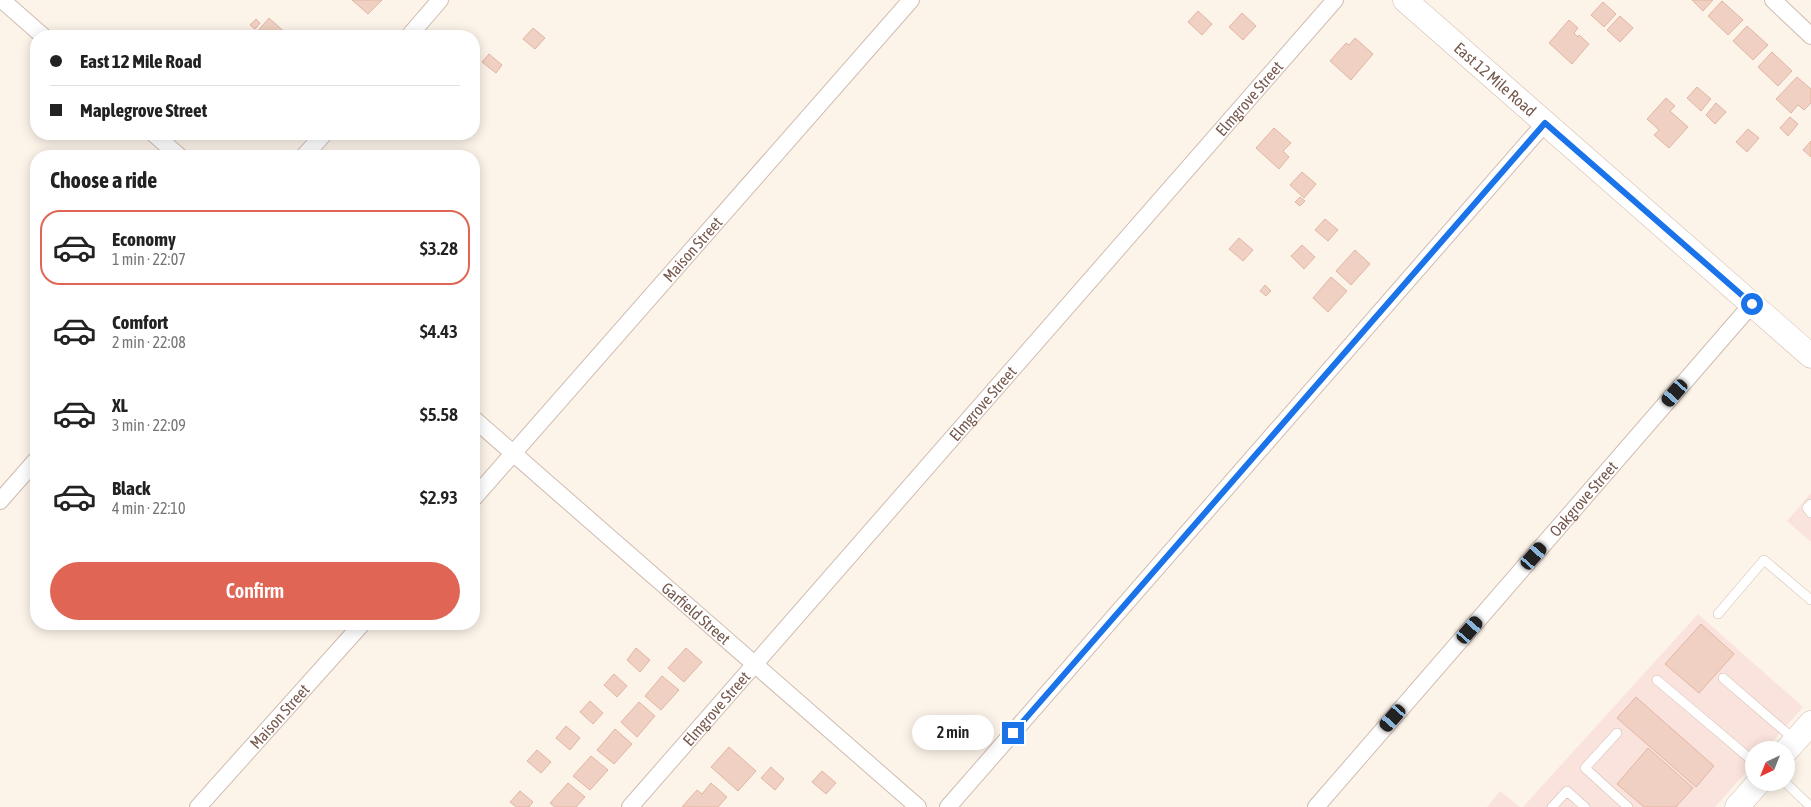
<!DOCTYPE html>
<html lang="en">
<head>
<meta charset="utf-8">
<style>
  :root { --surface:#fff; --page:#f6f6f6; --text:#222; --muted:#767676; --line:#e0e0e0; --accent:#e06554 }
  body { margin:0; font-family:"Asap Condensed",sans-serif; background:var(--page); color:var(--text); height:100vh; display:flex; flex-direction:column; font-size:19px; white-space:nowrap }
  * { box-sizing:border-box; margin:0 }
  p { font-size:16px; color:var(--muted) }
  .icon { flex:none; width:28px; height:28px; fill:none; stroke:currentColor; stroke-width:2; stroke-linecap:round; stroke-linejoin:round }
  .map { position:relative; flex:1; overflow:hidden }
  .drawer { position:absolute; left:30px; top:150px; width:450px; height:480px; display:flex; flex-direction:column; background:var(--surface); border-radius:20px; box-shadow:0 2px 12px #0003 }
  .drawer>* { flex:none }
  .banner { position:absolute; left:30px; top:30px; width:450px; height:110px; border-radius:20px; box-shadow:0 2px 12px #0003; display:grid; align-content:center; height:110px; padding:0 20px; background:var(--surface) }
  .needle { width:32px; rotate:223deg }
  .controls { position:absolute; left:1745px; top:741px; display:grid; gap:10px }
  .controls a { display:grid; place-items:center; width:50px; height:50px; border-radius:50%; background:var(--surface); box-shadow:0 2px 12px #0003; font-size:25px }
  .end { position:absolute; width:22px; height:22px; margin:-11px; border:6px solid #1a73e8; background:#fff; box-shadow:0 0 0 2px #fff }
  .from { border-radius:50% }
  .bubble { position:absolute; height:35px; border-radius:18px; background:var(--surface); box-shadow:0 2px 12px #0003; font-size:16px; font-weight:600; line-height:35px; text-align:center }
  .car { position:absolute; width:15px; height:30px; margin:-15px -8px; border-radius:6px; box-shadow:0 0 4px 1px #0007; background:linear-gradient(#222 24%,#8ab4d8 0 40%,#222 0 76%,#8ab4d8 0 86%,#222 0) }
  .banner b { display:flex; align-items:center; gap:18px; height:48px; font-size:19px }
  .banner b+b { border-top:1px solid var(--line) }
  .banner i { width:12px; height:12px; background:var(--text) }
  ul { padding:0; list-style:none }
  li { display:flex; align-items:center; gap:15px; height:75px; margin:0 10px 8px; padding:0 10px; border:2px solid transparent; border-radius:20px }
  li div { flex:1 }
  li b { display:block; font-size:19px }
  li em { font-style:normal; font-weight:600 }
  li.on { border-color:var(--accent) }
  li>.icon { width:45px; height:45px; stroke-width:1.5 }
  h2 { padding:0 20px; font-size:22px; line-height:60px }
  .primary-button { display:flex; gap:10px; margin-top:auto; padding:10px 20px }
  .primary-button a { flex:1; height:58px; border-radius:30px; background:var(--accent); color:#fff; font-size:20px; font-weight:600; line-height:58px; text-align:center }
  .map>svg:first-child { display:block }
  .commercial { fill:#fbe3dd }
  .building { fill:#f0d0c2; stroke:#e2b5a2 }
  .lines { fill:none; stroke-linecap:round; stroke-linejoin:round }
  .service-casing { stroke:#d0bcb1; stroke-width:10 }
  .minor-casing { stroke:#d0bcb1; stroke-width:18 }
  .secondary-casing { stroke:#d3bbaf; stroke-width:25 }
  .service { stroke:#fff; stroke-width:9 }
  .minor { stroke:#fff; stroke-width:16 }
  .secondary { stroke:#fff; stroke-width:24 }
  .route { stroke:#1a73e8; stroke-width:6 }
  .labels { text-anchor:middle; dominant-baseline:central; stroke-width:5; stroke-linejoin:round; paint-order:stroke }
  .street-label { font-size:16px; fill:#76584d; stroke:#fef7ef }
</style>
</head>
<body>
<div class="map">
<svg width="1811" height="807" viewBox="0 0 1811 807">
  <rect width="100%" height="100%" fill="#fcf3e9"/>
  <path class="commercial" d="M1811,493V542L1787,521Z
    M1698,614L1803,707L1765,750H1754V763L1715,807H1523Z
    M1500,791L1520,807H1487Z"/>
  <path class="building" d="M352,0H382L368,14Z
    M1692,0H1713L1703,11Z
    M1722,1L1743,20L1728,35L1708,16Z
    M1603,2L1616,14L1604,27L1591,15Z
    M1198,11L1212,24L1202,35L1188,22Z
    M1242,13L1256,26L1243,40L1229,27Z
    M1620,16L1633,28L1620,42L1607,30Z
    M269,18L289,36H262L257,32Z
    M256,19L260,23L255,29L250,25Z
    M1569,20L1578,28L1574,33L1578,37L1579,35L1589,44L1572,64L1549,43Z
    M1747,26L1768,45L1753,60L1733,41Z
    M533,28L545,38L535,49L523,39Z
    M1355,38L1373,54L1351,80L1330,61L1346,43L1349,45Z
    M1772,52L1792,71L1778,86L1758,67Z
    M489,54L502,65L496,73L482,62Z
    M1797,77L1811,89V103L1804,110L1798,105L1791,113L1776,99Z
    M1697,87L1711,99L1701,111L1687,98Z
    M1666,98L1675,106L1670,111L1688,127L1669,148L1654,135L1659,130L1647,119Z
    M1716,103L1726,112L1715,124L1706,115Z
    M1790,117L1798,124L1788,136L1780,128Z
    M1274,128L1291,143L1283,151L1289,157L1279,169L1256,148Z
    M1748,129L1759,138L1747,152L1736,142Z
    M1811,141V157L1803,150Z
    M1302,172L1316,184L1304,198L1290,185Z
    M1300,197L1305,201L1300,206L1295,202Z
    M1325,219L1338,230L1328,241L1315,230Z
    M1239,238L1253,250L1243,261L1229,249Z
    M1302,245L1315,257L1304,269L1291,256Z
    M1355,250L1370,264L1351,285L1336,271Z
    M1331,277L1347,291L1328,312L1313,298Z
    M1265,285L1271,291L1266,296L1260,291Z
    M1701,624L1734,654L1699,693L1665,664Z
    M636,648L650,660L640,672L627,660Z
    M686,648L702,662L684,682L668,668Z
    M614,674L627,686L617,697L604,685Z
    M662,676L679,690L661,710L645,696Z
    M1636,697L1714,766L1696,787L1617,718Z
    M590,701L603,713L593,724L580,712Z
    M639,702L655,716L637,737L621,722Z
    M566,726L580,738L570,750L556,738Z
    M615,729L632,744L614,764L597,750Z
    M729,747L756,771L738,791L711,767Z
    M1648,748L1693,788L1676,807H1644L1617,784Z
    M537,750L551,762L541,773L527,761Z
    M591,756L608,770L590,790L573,776Z
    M771,767L784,779L775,790L761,778Z
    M822,771L836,783L826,794L812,782Z
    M568,783L585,797L576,807H555L550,803Z
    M711,783L727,797L718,807H682L697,790L702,794Z
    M520,791L533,802L529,807H516L510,802Z"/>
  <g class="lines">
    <defs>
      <path id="service" d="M1811,504L1807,508L1811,513
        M1718,614L1764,560L1811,600
        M1723,678L1795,740
        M1657,680L1754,762
        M1617,733L1585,768L1628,807
        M1785,782L1811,807
        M1552,807L1567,791L1585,807"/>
      <g id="minor">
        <path d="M2,0L43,36"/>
        <path d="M1773,0L1811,36"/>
        <path d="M409,36L440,0"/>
        <path d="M154,134L179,156"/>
        <path d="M304,156L324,134"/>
        <path id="s1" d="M474,419L918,807"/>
        <path id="s2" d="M474,498L911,0"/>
        <path d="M0,501L36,460"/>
        <path id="s3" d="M198,807L362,624"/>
        <path id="s4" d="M630,807L1335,0"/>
        <path d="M948,807L1545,123"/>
        <path id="s5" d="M1316,807L1752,304"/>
      </g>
      <g id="secondary">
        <path id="s6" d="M1405,0L1811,356"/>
        <path d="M1786,751L1811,723"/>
        <path d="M1737,807L1759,782"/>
      </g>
    </defs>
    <use href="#service" class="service-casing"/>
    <use href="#minor" class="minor-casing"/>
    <use href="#secondary" class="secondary-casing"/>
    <use href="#service" class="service"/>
    <use href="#minor" class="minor"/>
    <use href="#secondary" class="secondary"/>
  </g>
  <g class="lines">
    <path class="route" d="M1013,733L1545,123L1752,304"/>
  </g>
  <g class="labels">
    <g class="street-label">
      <text stroke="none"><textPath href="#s6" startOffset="120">East 12 Mile Road</textPath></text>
      <text stroke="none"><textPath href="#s4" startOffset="941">Elmgrove Street</textPath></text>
      <text stroke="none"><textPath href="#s2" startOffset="331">Maison Street</textPath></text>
      <text stroke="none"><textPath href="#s4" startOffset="536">Elmgrove Street</textPath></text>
      <text stroke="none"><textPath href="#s5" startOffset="408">Oakgrove Street</textPath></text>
      <text stroke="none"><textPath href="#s1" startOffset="295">Garfield Street</textPath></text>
      <text stroke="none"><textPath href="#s4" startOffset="131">Elmgrove Street</textPath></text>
      <text stroke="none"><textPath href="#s3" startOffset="122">Maison Street</textPath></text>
    </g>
  </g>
</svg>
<div class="controls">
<a><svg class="needle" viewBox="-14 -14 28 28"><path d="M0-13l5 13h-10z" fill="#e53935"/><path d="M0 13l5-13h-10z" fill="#767676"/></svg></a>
</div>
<i class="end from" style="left:1752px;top:304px"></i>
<i class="end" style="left:1013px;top:733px"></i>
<div class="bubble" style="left:912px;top:715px;width:82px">2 min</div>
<i class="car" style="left:1675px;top:393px;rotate:221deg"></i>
<i class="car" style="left:1534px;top:556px;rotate:41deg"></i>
<i class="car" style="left:1470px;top:630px;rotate:41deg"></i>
<i class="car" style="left:1393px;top:718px;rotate:221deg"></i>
<div class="banner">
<b><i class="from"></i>East 12 Mile Road</b>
<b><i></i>Maplegrove Street</b>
</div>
<section class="drawer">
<h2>Choose a ride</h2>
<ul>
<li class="on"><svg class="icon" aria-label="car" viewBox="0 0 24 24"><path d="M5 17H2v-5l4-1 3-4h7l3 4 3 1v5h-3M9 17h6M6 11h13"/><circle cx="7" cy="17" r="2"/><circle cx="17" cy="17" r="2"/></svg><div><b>Economy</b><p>1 min · 22:07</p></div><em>$3.28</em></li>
<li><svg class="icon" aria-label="car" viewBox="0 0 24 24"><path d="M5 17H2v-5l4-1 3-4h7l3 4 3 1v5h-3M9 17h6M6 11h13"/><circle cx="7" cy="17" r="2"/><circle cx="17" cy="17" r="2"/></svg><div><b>Comfort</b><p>2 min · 22:08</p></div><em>$4.43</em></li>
<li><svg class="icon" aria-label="car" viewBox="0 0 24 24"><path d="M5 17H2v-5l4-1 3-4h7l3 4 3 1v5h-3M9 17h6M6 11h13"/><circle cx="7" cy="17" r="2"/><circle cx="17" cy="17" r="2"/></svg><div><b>XL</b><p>3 min · 22:09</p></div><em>$5.58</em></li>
<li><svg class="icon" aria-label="car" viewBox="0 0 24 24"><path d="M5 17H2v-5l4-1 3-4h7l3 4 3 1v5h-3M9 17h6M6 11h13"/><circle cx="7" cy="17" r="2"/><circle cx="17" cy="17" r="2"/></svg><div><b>Black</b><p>4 min · 22:10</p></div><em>$2.93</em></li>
</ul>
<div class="primary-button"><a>Confirm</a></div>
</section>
</div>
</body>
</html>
